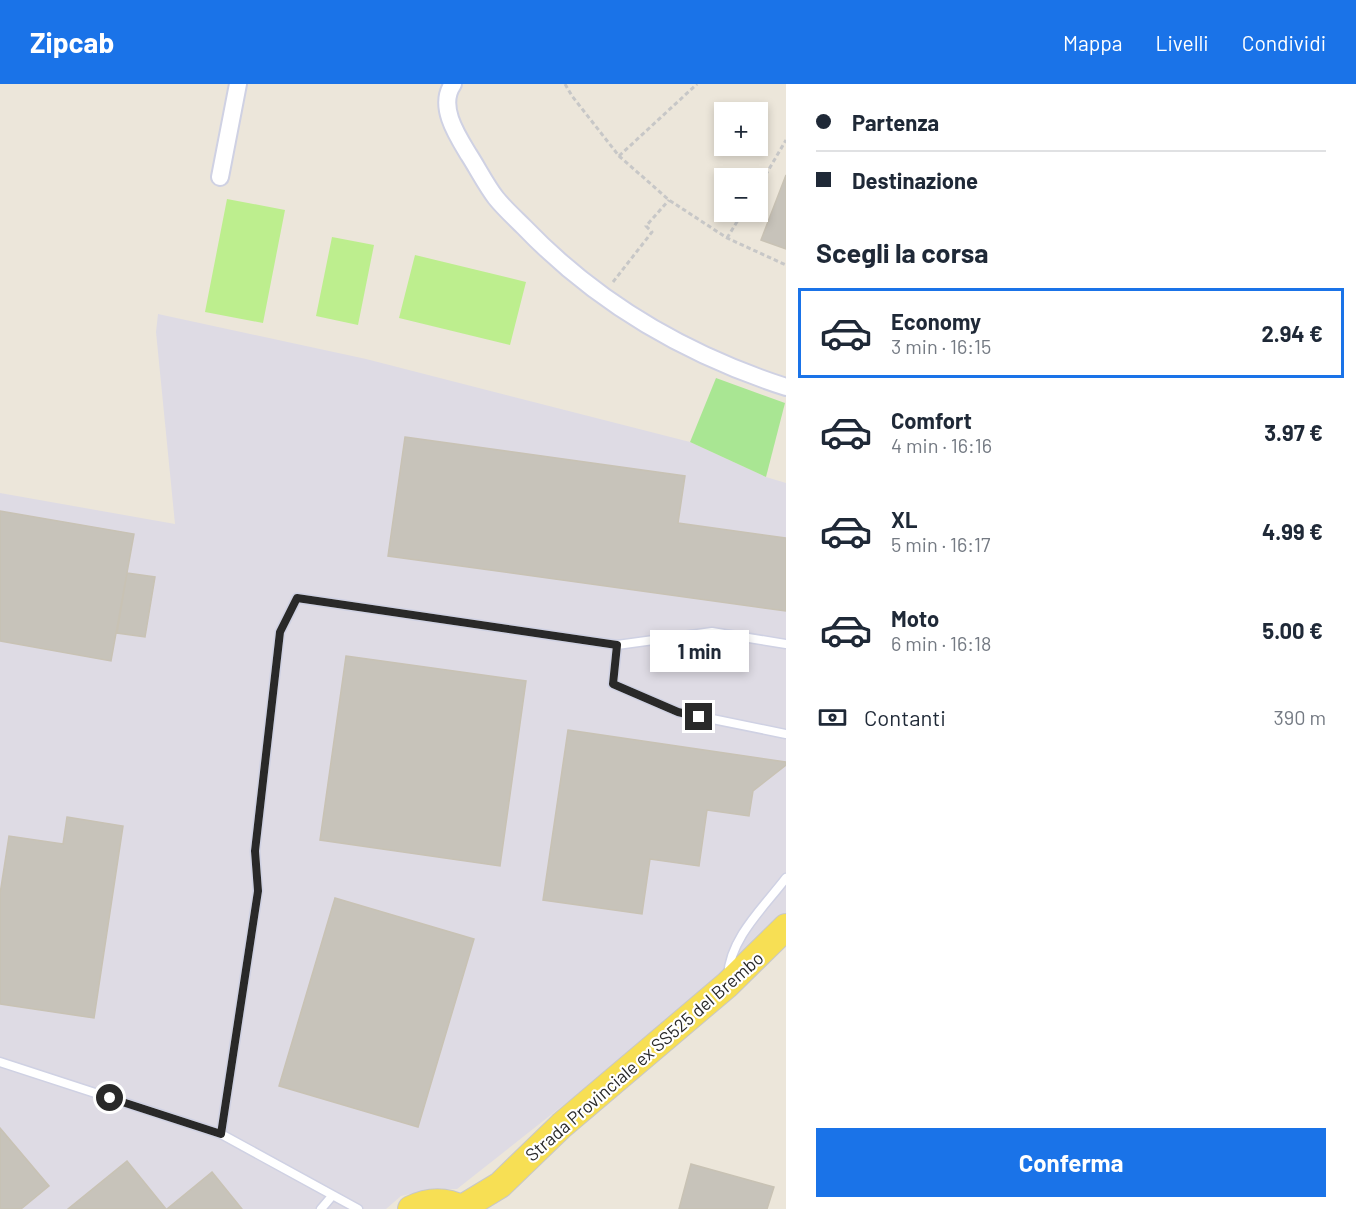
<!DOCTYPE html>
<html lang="it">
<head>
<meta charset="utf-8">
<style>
  :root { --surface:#fff; --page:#f6f6f7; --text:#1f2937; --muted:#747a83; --line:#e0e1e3; --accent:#1a73e8 }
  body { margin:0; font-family:Barlow,sans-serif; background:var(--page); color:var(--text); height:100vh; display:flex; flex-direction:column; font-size:22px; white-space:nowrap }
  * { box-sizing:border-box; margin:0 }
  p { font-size:20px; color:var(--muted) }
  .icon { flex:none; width:33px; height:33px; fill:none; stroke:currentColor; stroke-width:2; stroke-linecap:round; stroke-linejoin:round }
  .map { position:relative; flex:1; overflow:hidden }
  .sheet { display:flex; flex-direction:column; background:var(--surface); width:570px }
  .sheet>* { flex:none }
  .banner { display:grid; align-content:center; height:132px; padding:0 30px; background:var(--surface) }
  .fabs { position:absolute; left:714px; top:18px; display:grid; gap:12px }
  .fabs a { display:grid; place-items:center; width:54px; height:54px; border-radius:0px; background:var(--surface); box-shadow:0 3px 9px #0003; font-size:30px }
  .end { position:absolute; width:27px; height:27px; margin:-14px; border:8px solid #292929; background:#fff; box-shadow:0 0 0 3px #fff }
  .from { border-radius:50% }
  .bubble { position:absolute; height:42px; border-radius:0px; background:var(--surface); box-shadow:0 3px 9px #0003; font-size:20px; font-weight:700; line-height:42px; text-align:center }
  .banner b { display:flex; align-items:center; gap:21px; height:57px; font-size:22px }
  .banner b+b { border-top:2px solid var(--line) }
  .banner i { width:15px; height:15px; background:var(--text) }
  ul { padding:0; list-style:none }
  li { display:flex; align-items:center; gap:18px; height:90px; margin:0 12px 9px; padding:0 18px; border:3px solid transparent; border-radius:0px }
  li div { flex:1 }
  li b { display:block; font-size:22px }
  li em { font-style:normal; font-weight:700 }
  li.on { border-color:var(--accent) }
  li>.icon { width:54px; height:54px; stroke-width:1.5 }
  h2 { padding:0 30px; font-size:27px; line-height:72px }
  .pay { display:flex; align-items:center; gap:15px; height:66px; padding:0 30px; font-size:22px }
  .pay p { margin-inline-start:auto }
  .cta { display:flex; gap:12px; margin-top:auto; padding:12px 30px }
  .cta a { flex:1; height:69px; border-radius:0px; background:var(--accent); color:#fff; font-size:24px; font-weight:700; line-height:69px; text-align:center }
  header { display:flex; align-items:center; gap:36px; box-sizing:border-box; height:84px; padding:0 30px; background:var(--accent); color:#fff }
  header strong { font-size:28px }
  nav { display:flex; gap:33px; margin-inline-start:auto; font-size:21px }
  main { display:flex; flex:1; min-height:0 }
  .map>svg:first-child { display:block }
  .industrial { fill:#dedbe4 }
  .green { fill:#a9e693 }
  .pitch { fill:#bdee8e }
  .building { fill:#c7c3ba; stroke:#c8c2b4; stroke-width:1.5 }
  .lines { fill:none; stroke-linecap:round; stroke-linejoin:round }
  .lane-casing { stroke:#cfd1e3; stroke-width:11 }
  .street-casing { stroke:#cfd1e3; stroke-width:20 }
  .primary-casing { stroke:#c7c7c7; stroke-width:28 }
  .path { stroke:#c7c7c7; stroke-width:3; stroke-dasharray:4.5 3; stroke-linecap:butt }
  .lane { stroke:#fff; stroke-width:8 }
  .street { stroke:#fff; stroke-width:16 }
  .primary { stroke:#f7df54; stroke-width:26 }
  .route { stroke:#292929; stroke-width:8 }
  .labels { text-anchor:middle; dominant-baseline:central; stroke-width:4.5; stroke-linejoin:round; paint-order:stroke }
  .street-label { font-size:18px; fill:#292929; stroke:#fff }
</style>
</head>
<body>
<header>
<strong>Zipcab</strong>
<nav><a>Mappa</a><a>Livelli</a><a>Condividi</a></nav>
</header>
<main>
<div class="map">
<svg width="786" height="1125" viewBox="0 0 786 1125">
  <rect width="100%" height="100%" fill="#ece6da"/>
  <path class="industrial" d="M158,230L366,275L690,358L766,393L786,399V830L719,898L457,1105L427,1106L401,1112L386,1125H0V409L175,440L156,248Z"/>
  <path class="green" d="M716,294L785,319L766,393L690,358Z"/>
  <path class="pitch" d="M227,115L285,126L263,239L205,228Z
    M332,153L374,161L358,241L316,232Z
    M415,171L526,198L510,261L399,234Z"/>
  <path class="building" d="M786,91V165L761,156Z
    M405,353L685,392L678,439L786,454V527L388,472Z
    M0,427L134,450L111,577L0,557Z
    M127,489L155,493L145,553L117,549Z
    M346,572L526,597L500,782L320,756Z
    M568,646L786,678V681L753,707L749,732L707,726L699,782L650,775L642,830L543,816Z
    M67,733L123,742L94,934L0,920V810L9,752L63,760Z
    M335,814L474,855L418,1043L279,1002Z
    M0,1044L49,1102L21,1125H0Z
    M127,1077L166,1125H68Z
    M691,1080L774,1103L767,1125H679Z
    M212,1088L242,1125H167Z"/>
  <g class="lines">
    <defs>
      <path id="lane" d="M617,561L613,600L678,628L786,650
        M728,892C730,854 764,823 786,794
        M0,978L221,1050
        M321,1125L332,1112
        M358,1125L221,1050L258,807L255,767L280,548L297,514L617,561L712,548L786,560"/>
      <path id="street" d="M453,0C437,22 458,53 469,71C478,85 486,101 496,114C504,124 515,134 524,143C596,218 687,271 786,303
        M220,93L238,0"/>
      <path id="primary" d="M462,1124L500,1101L562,1041L727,901L786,843
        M411,1125C429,1116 446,1116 463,1125"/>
    </defs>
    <use href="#lane" class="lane-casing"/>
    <use href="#street" class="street-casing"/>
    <use href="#primary" class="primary-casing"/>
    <path class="path" d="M565,0L572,12L619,72L669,116L727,154L786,181
      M619,72L697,0
      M758,104L786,56
      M727,154L743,128
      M613,198L652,148L646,142L669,116"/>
    <use href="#lane" class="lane"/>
    <use href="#street" class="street"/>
    <use href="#primary" class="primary"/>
  </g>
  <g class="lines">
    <path class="route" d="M110,1014L221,1050L258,807L255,767L280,548L297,514L617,561L613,600L678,628L699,633"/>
  </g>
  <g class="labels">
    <g class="street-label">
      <text transform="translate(644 972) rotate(-41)">Strada Provinciale ex SS525 del Brembo</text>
    </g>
  </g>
</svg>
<div class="fabs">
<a>+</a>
<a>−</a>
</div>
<i class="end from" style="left:110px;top:1014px"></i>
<i class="end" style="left:699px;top:633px"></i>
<div class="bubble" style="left:650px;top:546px;width:99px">1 min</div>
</div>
<section class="sheet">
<div class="banner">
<b><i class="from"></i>Partenza</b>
<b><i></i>Destinazione</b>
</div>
<h2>Scegli la corsa</h2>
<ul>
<li class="on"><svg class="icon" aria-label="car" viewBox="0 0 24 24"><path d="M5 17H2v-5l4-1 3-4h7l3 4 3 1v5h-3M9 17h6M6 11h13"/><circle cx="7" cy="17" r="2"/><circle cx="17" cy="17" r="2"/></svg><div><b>Economy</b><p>3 min · 16:15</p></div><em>2.94 €</em></li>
<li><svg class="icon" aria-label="car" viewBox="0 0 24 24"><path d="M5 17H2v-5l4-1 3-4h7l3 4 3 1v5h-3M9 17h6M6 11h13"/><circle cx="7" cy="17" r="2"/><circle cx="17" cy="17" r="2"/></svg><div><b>Comfort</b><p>4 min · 16:16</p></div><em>3.97 €</em></li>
<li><svg class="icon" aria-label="car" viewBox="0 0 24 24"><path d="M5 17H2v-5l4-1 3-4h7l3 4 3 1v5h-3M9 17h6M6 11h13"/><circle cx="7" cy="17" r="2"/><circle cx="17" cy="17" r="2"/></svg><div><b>XL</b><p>5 min · 16:17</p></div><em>4.99 €</em></li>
<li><svg class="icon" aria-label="car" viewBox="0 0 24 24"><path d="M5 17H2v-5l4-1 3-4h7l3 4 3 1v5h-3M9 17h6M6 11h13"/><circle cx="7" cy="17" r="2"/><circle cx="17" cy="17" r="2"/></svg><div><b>Moto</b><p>6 min · 16:18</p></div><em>5.00 €</em></li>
</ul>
<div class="pay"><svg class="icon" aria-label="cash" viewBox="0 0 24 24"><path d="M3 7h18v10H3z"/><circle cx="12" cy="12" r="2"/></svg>Contanti<p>390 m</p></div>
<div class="cta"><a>Conferma</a></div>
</section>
</main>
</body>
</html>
